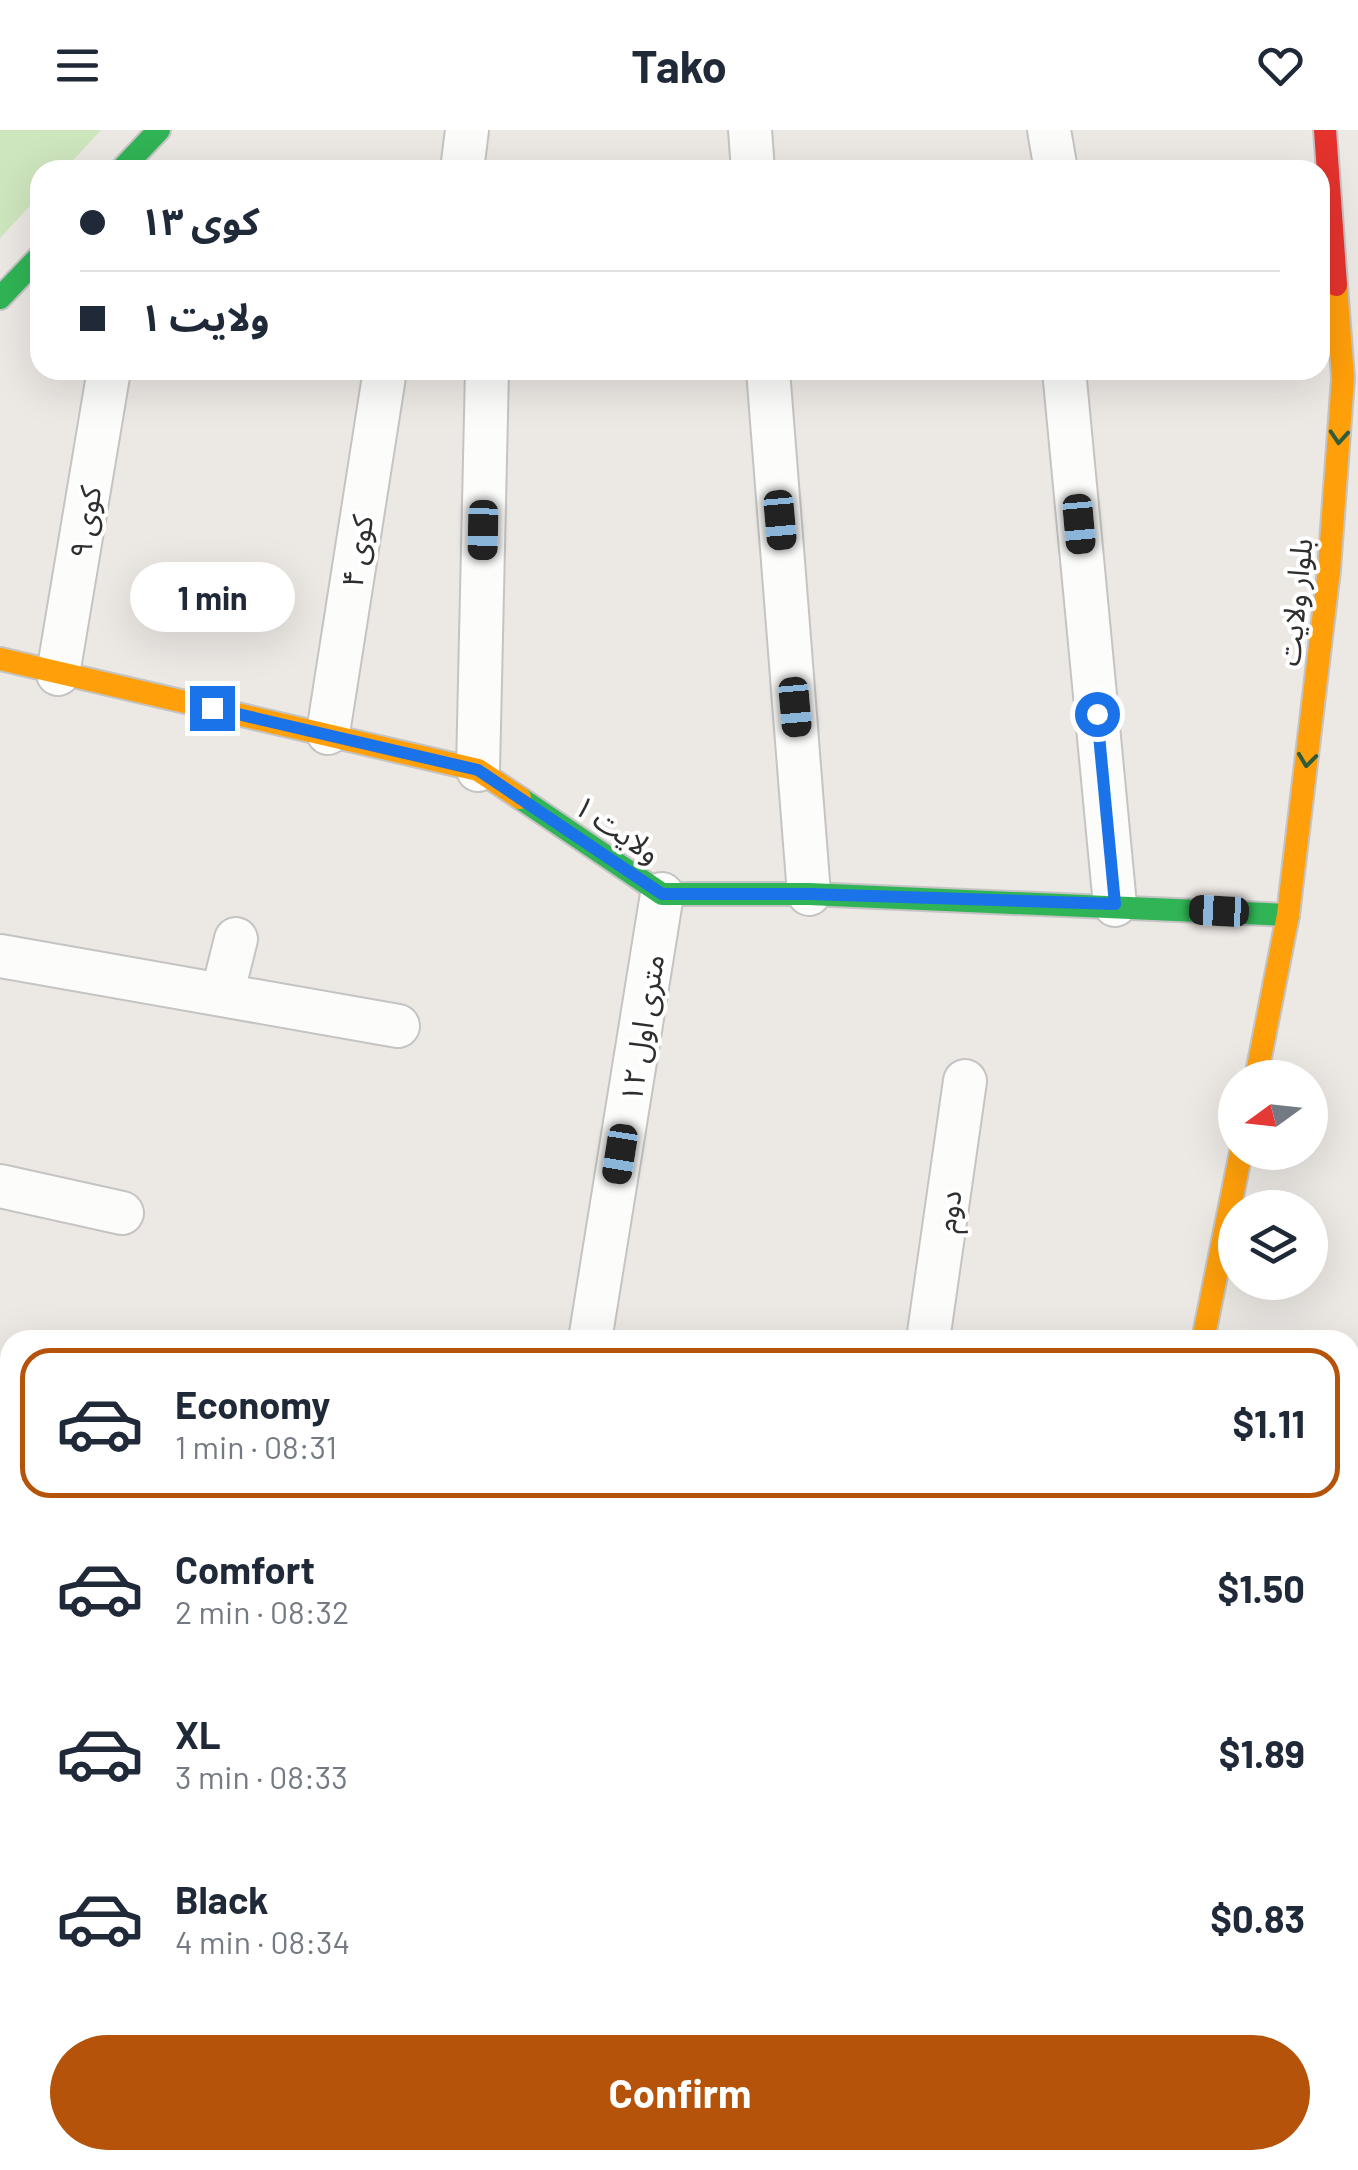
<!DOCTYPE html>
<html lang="en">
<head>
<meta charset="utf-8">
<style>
  :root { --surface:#fff; --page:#f2f2f3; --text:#1f2937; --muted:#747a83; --line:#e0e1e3; --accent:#b45309 }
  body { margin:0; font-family:Barlow,"Noto Sans Arabic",sans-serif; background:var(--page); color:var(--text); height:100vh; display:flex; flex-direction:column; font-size:38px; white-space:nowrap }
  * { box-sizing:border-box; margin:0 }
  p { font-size:32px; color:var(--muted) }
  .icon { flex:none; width:55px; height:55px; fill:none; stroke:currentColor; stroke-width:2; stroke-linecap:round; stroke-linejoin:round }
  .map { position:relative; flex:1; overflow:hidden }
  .details { position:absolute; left:0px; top:1200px; width:1360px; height:840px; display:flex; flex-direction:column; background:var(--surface); border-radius:30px 30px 0 0; box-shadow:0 10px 40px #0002 }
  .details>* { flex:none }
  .hud { position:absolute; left:30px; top:30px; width:1300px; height:220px; border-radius:30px; box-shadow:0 10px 40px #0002; display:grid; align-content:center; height:220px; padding:0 50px; background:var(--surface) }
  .needle { width:65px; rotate:255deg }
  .buttons { position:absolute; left:1218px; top:930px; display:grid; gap:20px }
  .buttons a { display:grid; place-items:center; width:110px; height:110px; border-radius:50%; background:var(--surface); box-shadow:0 10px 40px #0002; font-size:50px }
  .end { position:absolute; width:45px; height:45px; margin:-22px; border:12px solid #1a73e8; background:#fff; box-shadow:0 0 0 5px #fff }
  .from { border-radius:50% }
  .bubble { position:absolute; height:70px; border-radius:35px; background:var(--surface); box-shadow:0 10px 40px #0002; font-size:32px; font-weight:700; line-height:70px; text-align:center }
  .car { position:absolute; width:30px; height:60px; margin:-30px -15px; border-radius:12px; box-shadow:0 0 8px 2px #0007; background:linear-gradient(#222 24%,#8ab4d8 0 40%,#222 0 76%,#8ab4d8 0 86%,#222 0) }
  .hud b { display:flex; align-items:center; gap:35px; height:95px; font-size:38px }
  .hud b+b { border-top:2px solid var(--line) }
  .hud i { width:25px; height:25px; background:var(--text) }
  ul { padding:18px 0 0; list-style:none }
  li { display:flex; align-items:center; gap:30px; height:150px; margin:0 20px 15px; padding:0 30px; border:5px solid transparent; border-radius:30px }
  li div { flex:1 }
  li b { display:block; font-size:38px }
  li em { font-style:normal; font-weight:700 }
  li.selected { border-color:var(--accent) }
  li>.icon { width:90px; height:90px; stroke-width:1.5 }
  .primary-button { display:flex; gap:20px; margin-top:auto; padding:20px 50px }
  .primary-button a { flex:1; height:115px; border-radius:60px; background:var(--accent); color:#fff; font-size:40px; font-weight:700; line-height:115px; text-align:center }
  header { display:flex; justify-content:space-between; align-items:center; height:130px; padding:0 50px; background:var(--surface); font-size:45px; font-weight:700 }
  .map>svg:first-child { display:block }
  .green { fill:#cee6be }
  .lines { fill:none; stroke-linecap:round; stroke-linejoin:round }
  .street-casing { stroke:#c5c4c5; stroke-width:46 }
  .fast-casing { stroke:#c5c4c5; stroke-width:26 }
  .slow-casing { stroke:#c5c4c5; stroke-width:26 }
  .jam-casing { stroke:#c5c4c5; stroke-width:26 }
  .street { stroke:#fcfcfb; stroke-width:42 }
  .fast { stroke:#30b455; stroke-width:22 }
  .slow { stroke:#ff9f0a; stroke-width:22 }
  .jam { stroke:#e5322d; stroke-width:22 }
  .oneway { stroke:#2f5d3c }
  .route { stroke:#1a73e8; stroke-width:12 }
  .labels { text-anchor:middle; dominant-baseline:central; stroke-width:8; stroke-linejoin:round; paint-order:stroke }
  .street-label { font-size:30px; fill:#2e2e2e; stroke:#fff }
</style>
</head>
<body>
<header><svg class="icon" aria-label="menu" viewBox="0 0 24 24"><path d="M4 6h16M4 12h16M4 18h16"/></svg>Tako<svg class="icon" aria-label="heart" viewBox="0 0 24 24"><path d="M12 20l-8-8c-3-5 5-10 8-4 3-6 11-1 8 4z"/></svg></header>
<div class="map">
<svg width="1358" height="2040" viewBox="0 0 1358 2040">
  <rect width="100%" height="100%" fill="#ece8e4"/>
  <path class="green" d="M0,0H101L64,40H40V65L0,108Z"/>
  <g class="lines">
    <defs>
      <path id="street" d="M750,0L753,40
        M1049,0L1056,40
        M462,40L467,0
        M768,240L809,764
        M1064,240L1115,775
        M58,544L109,240
        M328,603L385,240
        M478,640L487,240
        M0,826L398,896
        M222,865L236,809
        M0,1056L122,1083
        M590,1210L662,764
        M928,1210L965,951
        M0,1453L10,1452
        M0,1795L10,1827
        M0,1937L10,1934
        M64,2030L67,2040
        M454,2040L456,2030
        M797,2040L799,2030"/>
      <path id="fast" d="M121,40L159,0
        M0,168L40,126
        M520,668L662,764H809L1288,785"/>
      <path id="slow" d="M0,529L478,640L520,668
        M1256,948L1288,785L1329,440L1343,248L1336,155
        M1203,1210L1241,1022
        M1350,1812L1358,1778"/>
      <path id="jam" d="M1325,0L1336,155
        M1027,2040L1029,2030
        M1295,2040L1298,2030"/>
    </defs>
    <use href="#street" class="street-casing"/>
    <use href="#fast" class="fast-casing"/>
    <use href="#slow" class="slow-casing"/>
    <use href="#jam" class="jam-casing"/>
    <use href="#street" class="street"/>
    <use href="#fast" class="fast"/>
    <use href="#slow" class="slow"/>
    <use href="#jam" class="jam"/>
  </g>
  <defs><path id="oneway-chevron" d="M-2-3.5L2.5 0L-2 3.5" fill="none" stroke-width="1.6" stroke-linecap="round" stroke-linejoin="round" transform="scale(2.5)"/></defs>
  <g class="oneway">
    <use href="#oneway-chevron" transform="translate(1339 307) rotate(94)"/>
    <use href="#oneway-chevron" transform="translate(1307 630) rotate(97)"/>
  </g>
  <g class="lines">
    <path class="route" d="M212,578L478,640L662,764H810L1115,774L1097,584"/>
  </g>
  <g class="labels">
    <g class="street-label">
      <text transform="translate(84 392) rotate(-81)">کوی ۹</text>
      <text transform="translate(356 421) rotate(-81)">کوی ۴</text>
      <text transform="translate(1294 472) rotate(-84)">بلوار ولایت</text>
      <text transform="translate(618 698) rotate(34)">ولایت ۱</text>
      <text transform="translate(641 898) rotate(-81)">۱۲ متری اول</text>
      <text transform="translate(947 1081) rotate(-82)">دوم</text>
    </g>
  </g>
</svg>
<div class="buttons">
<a><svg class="needle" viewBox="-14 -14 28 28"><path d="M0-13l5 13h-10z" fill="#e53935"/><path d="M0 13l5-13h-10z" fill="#747a83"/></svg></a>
<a><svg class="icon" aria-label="layers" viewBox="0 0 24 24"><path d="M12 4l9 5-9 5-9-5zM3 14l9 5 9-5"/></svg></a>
</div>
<i class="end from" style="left:1097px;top:584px"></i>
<i class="end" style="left:212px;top:578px"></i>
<div class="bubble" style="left:130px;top:432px;width:165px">1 min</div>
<i class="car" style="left:780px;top:390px;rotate:175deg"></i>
<i class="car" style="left:1079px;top:394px;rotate:175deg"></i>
<i class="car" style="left:483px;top:400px;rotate:181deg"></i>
<i class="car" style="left:795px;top:577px;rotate:175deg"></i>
<i class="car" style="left:1219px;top:781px;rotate:273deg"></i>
<i class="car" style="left:620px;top:1024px;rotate:189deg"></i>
<div class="hud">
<b><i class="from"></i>کوی ۱۳</b>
<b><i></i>ولایت ۱</b>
</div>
<section class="details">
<ul>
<li class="selected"><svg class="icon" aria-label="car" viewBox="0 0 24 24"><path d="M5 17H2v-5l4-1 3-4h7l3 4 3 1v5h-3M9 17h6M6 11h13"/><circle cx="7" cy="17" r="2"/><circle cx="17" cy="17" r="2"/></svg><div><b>Economy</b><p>1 min · 08:31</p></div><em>$1.11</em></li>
<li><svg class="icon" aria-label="car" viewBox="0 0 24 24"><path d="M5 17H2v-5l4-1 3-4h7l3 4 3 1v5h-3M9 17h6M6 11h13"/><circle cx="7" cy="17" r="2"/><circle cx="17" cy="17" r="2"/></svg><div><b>Comfort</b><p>2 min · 08:32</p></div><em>$1.50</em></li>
<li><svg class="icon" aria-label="car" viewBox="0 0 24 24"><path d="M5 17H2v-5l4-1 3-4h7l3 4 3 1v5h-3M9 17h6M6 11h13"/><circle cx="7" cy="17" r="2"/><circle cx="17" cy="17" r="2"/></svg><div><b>XL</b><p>3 min · 08:33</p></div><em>$1.89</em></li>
<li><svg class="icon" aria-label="car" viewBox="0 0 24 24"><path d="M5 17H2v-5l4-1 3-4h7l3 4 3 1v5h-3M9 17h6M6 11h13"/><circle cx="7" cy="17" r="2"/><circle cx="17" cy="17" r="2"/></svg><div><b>Black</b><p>4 min · 08:34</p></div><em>$0.83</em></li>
</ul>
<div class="primary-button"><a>Confirm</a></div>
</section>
</div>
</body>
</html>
